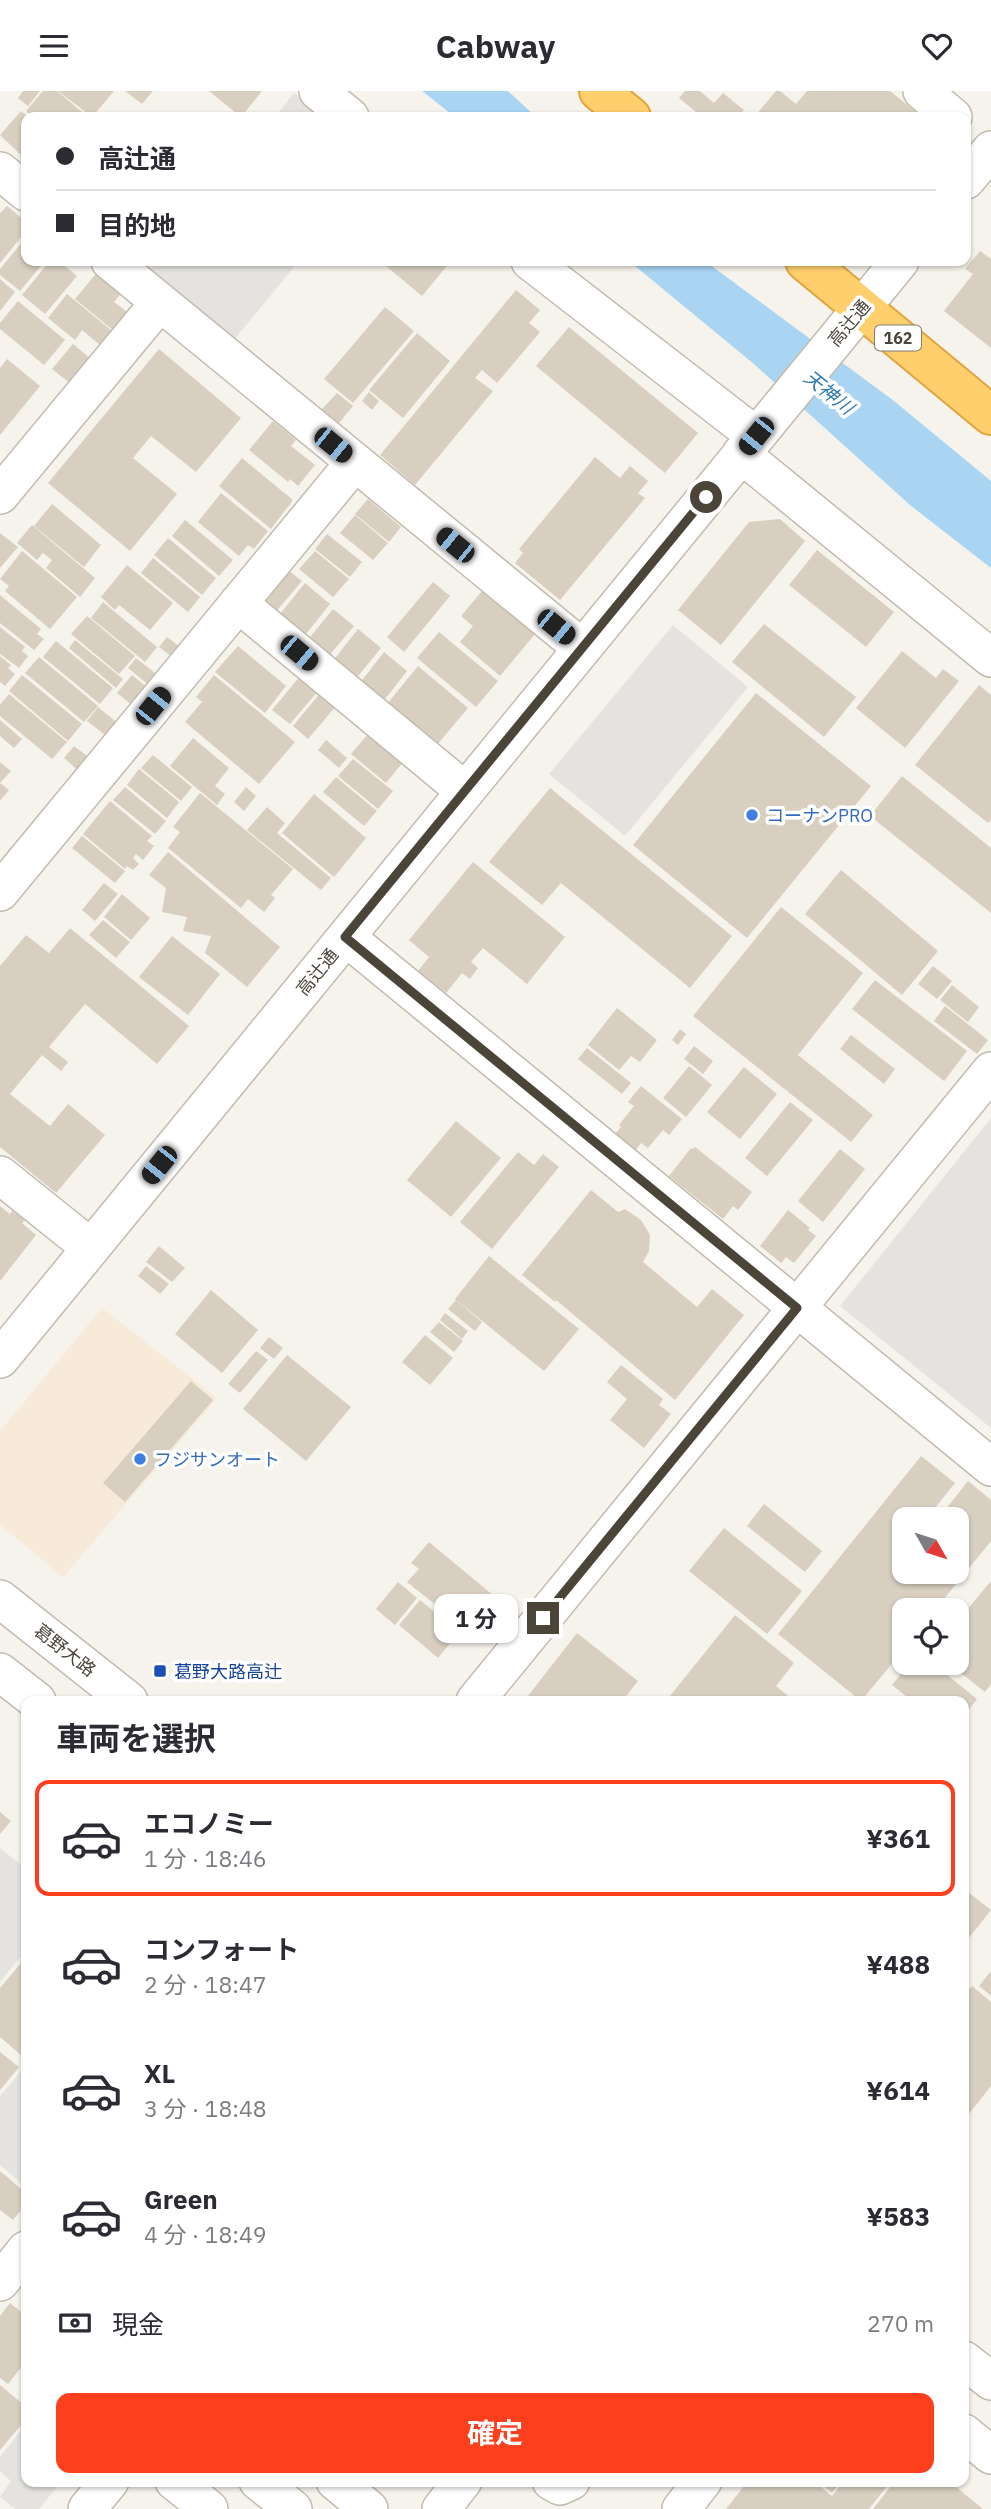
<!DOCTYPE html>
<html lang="ja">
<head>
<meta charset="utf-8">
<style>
  :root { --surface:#fff; --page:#f2f2f3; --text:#2b2b33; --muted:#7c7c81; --line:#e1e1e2; --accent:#fc3f1d }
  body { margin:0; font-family:"IBM Plex Sans","Noto Sans JP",sans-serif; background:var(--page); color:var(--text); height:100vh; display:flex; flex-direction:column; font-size:26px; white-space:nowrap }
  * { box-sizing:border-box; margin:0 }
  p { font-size:23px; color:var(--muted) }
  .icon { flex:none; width:38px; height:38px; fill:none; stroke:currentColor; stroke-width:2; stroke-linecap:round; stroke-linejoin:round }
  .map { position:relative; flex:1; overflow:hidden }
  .panel { position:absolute; left:21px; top:1605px; width:948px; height:791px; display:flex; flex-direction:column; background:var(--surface); border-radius:14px; box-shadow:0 2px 5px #0004 }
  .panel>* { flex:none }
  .banner { position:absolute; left:21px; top:21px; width:950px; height:154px; border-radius:14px; box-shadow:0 2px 5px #0004; display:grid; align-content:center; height:154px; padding:0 35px; background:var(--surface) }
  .needle { width:46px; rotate:129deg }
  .controls { position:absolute; left:892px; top:1416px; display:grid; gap:14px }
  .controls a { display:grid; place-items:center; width:77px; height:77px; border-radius:14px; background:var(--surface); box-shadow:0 2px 5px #0004; font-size:35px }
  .end { position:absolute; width:32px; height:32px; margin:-16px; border:9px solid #4b4439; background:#fff; box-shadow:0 0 0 4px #fff }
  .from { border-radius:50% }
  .bubble { position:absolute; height:49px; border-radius:14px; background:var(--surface); box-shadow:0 2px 5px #0004; font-size:23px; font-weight:700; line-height:49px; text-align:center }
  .car { position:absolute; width:21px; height:42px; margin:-21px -10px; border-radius:9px; box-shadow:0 0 5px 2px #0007; background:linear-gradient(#222 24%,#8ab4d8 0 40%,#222 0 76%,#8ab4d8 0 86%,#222 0) }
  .banner b { display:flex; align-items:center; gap:24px; height:66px; font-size:26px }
  .banner b+b { border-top:2px solid var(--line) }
  .banner i { width:18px; height:18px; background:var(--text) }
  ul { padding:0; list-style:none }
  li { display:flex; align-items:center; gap:21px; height:116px; margin:0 14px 10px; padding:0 21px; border:4px solid transparent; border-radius:14px }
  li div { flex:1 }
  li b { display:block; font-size:26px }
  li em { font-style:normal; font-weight:700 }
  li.active { border-color:var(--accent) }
  li>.icon { width:63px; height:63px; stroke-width:1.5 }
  h2 { padding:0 35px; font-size:32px; line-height:84px }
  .pay { display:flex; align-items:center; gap:18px; height:77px; padding:0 35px; font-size:26px }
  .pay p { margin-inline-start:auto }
  .action { display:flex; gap:14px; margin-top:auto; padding:14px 35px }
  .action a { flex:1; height:80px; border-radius:14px; background:var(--accent); color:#fff; font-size:28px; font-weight:700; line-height:80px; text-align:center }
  header { display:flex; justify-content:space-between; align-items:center; height:91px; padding:0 35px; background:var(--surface); font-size:32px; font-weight:700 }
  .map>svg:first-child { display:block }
  .commercial { fill:#f7ead8 }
  .parking { fill:#e5e3e0 }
  .water { fill:#a9d4f2 }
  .building { fill:#d8cfc1 }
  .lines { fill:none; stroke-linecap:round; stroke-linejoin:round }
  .minor-casing { stroke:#c2bbae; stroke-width:40 }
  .highway-casing { stroke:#e0a43c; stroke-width:42 }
  .minor { stroke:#fff; stroke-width:37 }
  .highway { stroke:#ffcf6e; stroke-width:38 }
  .route { stroke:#4b4439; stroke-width:9 }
  .shop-dot { fill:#3f7fe0; stroke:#fff; stroke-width:2.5 }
  .transit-dot { fill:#1a4fb4; stroke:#fff; stroke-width:2.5 }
  .labels { text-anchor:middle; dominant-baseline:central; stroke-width:7; stroke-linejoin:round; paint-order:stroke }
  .shield { fill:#fff; stroke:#817c74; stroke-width:2 }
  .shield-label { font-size:16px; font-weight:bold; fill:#4b4439 }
  .street-label { font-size:18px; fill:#4b4439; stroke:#fff }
  .shop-label { font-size:18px; fill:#366cbe; stroke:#fff; text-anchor:start }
  .transit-label { font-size:18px; fill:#164399; stroke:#fff; text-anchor:start }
  .water-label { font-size:19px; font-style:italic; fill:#2e7ab2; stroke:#fff }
</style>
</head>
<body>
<header><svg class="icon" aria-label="menu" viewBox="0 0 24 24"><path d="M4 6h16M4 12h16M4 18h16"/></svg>Cabway<svg class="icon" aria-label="heart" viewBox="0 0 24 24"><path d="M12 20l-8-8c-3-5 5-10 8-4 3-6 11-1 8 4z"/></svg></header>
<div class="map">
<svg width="991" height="2418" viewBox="0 0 991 2418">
  <rect width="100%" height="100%" fill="#f6f3ec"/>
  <path class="commercial" d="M102,1217L217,1307L63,1486L0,1433V1340Z"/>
  <path class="parking" d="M294,2L324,26H275Z
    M157,170H299L234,249L149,180Z
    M673,534L748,596L625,745L549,683Z
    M991,1027V1337L840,1215Z
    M0,1757L26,1778V1859L0,1891Z
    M22,1979L26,1982V2096L0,2074V2005Z
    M26,2333V2390L61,2391L39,2418H15L0,2406L11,2390L0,2380V2366Z"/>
  <path class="water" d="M422,0H508L536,26H455Z
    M629,170H705L894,310L991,390V477L910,414L754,273Z"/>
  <path class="building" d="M23,0H40L28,15L18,7Z
    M43,0H57L88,26H33L26,20Z
    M58,0H114L92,26Z
    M125,0H153L142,13Z
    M209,0H262L241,26Z
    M685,0H700L714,12L723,2L744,19L738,26H702L679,7Z
    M776,0H780L796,13L807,0H890L922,26H754Z
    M21,20L29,26H26V69L0,44Z
    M7,115L26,131V140L0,172V122Z
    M23,150L26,153V170H45L20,200L0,184V178Z
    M980,160L991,168V257L944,220L973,183L965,178Z
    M50,170H59L77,185L45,223L22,204Z
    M380,170H451L422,205Z
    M99,179L123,200L114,211L130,223L114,240L75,208Z
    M0,188L15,201L0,220Z
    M516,199L540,219L529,232L540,241L497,292L482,279L475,287L493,300L415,394L380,364Z
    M67,203L112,240L100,254L82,239L75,249L48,227Z
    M18,210L65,249L44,274L0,238V232Z
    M385,216L414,240L353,312L324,288Z
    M569,236L698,342L665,382L536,275Z
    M417,242L450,270L403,327L369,299Z
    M73,253L91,268L71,293L52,278Z
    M159,258L241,327L196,381L151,345L133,367L177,403L130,460L48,392Z
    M7,268L40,295L0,344V277Z
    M369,301L379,310L372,319L362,310Z
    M337,302L353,315L339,332L322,318Z
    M273,330L296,349L291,355L315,374L298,395L290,388L288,391L249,359Z
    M595,366L620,387L630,375L648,390L638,402L645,407L560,509L515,472L523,462L519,458Z
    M242,367L293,409L271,438L219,395Z
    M221,402L268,440L254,458L248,454L239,465L198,431Z
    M368,408L401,436L389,451L355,423Z
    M52,413L101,454L84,476L34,435Z
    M355,424L388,452L373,469L340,442Z
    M780,428L805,450L721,554L678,519L749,431Z
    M185,429L233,469L219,485L172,445Z
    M32,434L95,487L80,506L46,477L52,469L43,462L37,469L17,452Z
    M0,442L18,456L0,477Z
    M327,443L362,471L350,486L315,458Z
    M168,447L216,487L202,504L154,464Z
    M817,459L894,521L866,556L789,494Z
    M22,460L77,506L50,538L5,500L9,495L0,488Z
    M315,460L349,488L333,506L299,478Z
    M153,467L200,506L188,521L141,482Z
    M280,473L302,490L269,529L247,511Z
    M127,474L173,512L150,539L119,514L115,519L101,506Z
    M433,491L450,505L404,561L387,546Z
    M305,492L330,513L298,553L272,533Z
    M482,500L535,543L500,585L460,551L473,535L461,525Z
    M0,504L41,538L37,543L44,548L34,559L0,532Z
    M103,511L157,556L145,571L91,527Z
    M333,518L354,535L322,573L302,556Z
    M87,525L135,565L119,583L71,543Z
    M764,533L856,606L824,646L732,571Z
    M0,536L25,556L22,560L28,565L19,577L0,563Z
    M358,538L381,557L350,595L328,576Z
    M439,541L498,590L476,616L417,567Z
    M167,546L183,558L175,568L159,556Z
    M75,549L123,588L116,597L69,557Z
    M56,550L113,597L100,613L43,566Z
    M238,555L286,595L265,622L215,581Z
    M902,560L936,587L943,578L959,590L905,657L856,617Z
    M384,561L407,580L379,616L356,597Z
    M0,565L11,574L8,577L15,583L5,595L0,591Z
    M39,566L98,615L84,631L25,582Z
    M136,567L160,586L151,596L128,577Z
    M418,575L468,617L437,654L387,613Z
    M22,584L82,633L68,650L9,600Z
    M132,584L149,598L134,616L117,602Z
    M214,584L295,651L259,693L185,631L202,611L196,606Z
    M301,584L319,599L290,633L272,619Z
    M979,594L991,604V728L988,732L915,674Z
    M321,601L337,614L308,648L293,635Z
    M756,602L871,695L747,847L633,754Z
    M9,603L67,651L52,668L0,625V614Z
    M98,616L120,634L109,647L87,630Z
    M0,629L22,648L14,657L0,645Z
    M373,637L408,665L386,692L351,663Z
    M193,647L229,677L215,695L225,703L217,714L170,675Z
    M326,649L347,667L339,677L318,659Z
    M74,655L91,668L80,681L64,667Z
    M153,664L192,696L181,710L141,677Z
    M353,668L393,700L378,718L338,685Z
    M0,671L11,680L0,692L9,699L0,710Z
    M139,678L179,711L167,727L127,694Z
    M902,685L991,757V822L870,725Z
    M336,686L377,720L364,735L323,701Z
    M125,696L166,730L155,743L113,709Z
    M246,696L256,705L244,720L234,711Z
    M550,697L732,845L690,897L561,792L542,814L489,771Z
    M200,702L293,778L271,804L275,807L264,821L248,808L241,817L168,757L180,741L173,736Z
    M314,703L366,747L334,786L282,742Z
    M110,710L152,745L147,750L154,755L143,769L136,763L133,767L139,773L133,779L127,775L125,778L83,743Z
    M267,716L285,732L277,742L331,787L321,799L247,739Z
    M82,745L125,780L115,792L72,757Z
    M168,761L280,856L247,896L205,862L211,845L183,840L187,826L162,821L166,797L149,784Z
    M473,771L565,846L527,893L483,857L471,871L478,877L470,888L462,882L446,902L418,880L429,866L409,849Z
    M841,779L938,860L902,904L805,823Z
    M104,792L118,803L95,830L82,819Z
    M122,803L150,827L131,849L104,826Z
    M781,816L863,882L798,964L873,1024L851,1051L693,925Z
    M103,829L130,851L116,867L89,844Z
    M70,837L189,935L157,973L85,913L49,956L68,971L61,980L42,964L10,1003L50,1035L68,1013L105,1044L56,1102L0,1056V875L26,844L49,862Z
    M172,845L220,883L188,924L139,886Z
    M933,875L952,890L937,908L918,893Z
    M875,889L967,960L944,990L852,918Z
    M952,894L979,916L968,931L940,909Z
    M945,915L988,949L977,963L934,930Z
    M617,917L657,949L640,971L631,965L619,979L588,954Z
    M680,938L686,943L678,954L672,949Z
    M851,944L895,978L884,993L840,958Z
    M694,955L713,970L703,983L684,968Z
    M587,957L631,992L622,1003L578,968Z
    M689,975L712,994L686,1026L663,1007Z
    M744,976L777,1003L740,1048L707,1021Z
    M641,995L682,1028L669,1044L663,1039L648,1057L641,1052L636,1059L615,1043L621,1036L619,1034L634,1015L628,1011Z
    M790,1011L813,1029L767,1085L745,1067Z
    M456,1030L501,1067L451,1126L407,1089Z
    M695,1056L752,1101L738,1119L733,1115L723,1128L669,1085L691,1057L693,1058Z
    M840,1058L865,1078L823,1131L798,1110Z
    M518,1061L534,1074L543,1063L559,1076L492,1158L460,1131Z
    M591,1099L618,1121L625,1118L641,1129L650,1144L649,1160L643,1171L697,1216L712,1198L744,1224L675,1309L556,1209L555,1211L522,1184Z
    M0,1115L10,1123L12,1120L25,1129L22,1132L36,1144L0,1190Z
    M788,1119L810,1137L808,1139L816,1145L794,1172L786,1166L781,1172L760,1155Z
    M159,1155L185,1177L172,1191L146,1171Z
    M489,1165L579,1238L544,1280L455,1208Z
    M146,1175L169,1193L160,1203L138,1185Z
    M211,1199L258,1239L222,1282L175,1243Z
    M456,1209L482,1231L475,1240L448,1218Z
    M445,1222L468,1240L462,1248L440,1229Z
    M439,1231L463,1250L454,1261L430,1241Z
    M425,1244L453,1267L430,1294L402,1271Z
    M269,1246L283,1257L274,1268L260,1257Z
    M256,1260L268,1269L240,1302L228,1293Z
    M287,1264L351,1316L306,1370L243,1318Z
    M621,1274L663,1308L659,1314L671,1323L644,1357L610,1329L627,1308L607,1291Z
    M191,1290L213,1309L125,1411L103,1392Z
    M921,1365L955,1392L926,1428H905V1454L895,1466L903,1472L905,1470V1480H957V1428H938L968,1390L991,1409V1450L935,1519H905V1557L861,1610L778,1543Z
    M764,1413L822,1460L805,1481L747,1435Z
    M724,1437L802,1500L767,1543L689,1480Z
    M429,1451L494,1505L468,1535L445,1516L442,1519L407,1491L419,1478L411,1472Z
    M991,1490V1593L985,1601L948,1572H957V1531Z
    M398,1491L417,1507L395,1534L376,1518Z
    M420,1509L459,1541L438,1567L399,1534Z
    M735,1524L794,1572L776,1595L794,1610H769L766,1608L764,1610H666Z
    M577,1542L638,1590L622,1610H524Z
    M910,1572H932L977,1608L964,1625V1610H912L892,1594Z
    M0,1721L11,1730L0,1743Z
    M964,1798L991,1819L964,1853Z
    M26,1866V1958L21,1964L0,1946V1897Z
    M991,1880V1905L979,1895Z
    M972,1895L991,1911V1995L964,2029V1904Z
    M0,1961L19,1976L0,1999Z
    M0,2080L26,2102V2113L13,2129L0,2119Z
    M10,2212L26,2225V2270L8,2293L0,2287V2225Z
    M0,2294L26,2316V2328L0,2359Z
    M748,2390H814L832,2405L844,2390H891L869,2418H726Z
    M818,2390H841L832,2402Z
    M895,2390H949L983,2418H873Z"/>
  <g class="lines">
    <defs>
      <path id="minor" d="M318,0L350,26
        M922,0L953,26
        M0,80L26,101
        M966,89L991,59
        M110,170L582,557
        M530,170L756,345
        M741,363L991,567
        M0,404L160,211
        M238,512L465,700
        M0,801L355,371
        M346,846L991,1376
        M0,1084L91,1157
        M0,1268L900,170
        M0,1508L129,1610
        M0,1581L37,1610
        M475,1610L991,980
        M0,2191L26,2159
        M964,2269L991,2290
        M964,2342L991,2364
        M174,2390L209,2418
        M258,2390L293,2418
        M335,2390L369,2418
        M551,2390L560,2395L571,2390
        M87,2418L110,2390
        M441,2418L463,2390
        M681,2418L703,2390"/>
      <path id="highway" d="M599,0L631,26
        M805,170L991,324"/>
    </defs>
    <use href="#minor" class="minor-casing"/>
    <use href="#highway" class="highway-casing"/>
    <use href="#minor" class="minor"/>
    <use href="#highway" class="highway"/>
  </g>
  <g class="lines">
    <path class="route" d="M543,1527L797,1217L345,846L706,406"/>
  </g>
  <g class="shop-dot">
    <circle cx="752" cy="724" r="7"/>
    <circle cx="140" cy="1368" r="7"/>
  </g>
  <rect class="transit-dot" x="153" y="1573" width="14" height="14" rx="3.5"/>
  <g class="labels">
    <rect class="shield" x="875" y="234.5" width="46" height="25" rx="5"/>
    <g class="shield-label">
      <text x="898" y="247">162</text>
    </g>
    <g class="street-label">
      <text transform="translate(849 232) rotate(-50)">高辻通</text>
      <text transform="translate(317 881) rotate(-51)">高辻通</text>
      <text transform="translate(65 1559) rotate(38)">葛野大路</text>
    </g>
    <g class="shop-label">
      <text x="766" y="724">コーナンPRO</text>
      <text x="154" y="1368">フジサンオート</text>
    </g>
    <g class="transit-label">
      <text x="174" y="1580">葛野大路高辻</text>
    </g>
    <g class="water-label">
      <text transform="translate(829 301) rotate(39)">天神川</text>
    </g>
  </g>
</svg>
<div class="controls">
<a><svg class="needle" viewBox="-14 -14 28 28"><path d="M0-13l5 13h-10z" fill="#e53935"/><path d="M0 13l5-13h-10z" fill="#7c7c81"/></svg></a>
<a><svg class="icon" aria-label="locate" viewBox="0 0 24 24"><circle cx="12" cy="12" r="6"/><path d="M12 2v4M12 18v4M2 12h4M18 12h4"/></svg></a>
</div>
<i class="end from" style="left:706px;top:406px"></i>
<i class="end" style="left:543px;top:1527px"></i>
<div class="bubble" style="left:434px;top:1503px;width:84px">1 分</div>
<i class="car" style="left:756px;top:345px;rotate:219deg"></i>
<i class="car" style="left:333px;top:354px;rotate:129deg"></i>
<i class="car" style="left:455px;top:454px;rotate:309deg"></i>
<i class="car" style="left:556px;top:536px;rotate:129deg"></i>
<i class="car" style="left:299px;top:562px;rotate:130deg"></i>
<i class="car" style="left:153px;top:615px;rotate:39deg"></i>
<i class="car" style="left:159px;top:1074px;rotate:219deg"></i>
<div class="banner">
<b><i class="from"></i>高辻通</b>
<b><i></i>目的地</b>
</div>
<section class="panel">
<h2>車両を選択</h2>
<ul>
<li class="active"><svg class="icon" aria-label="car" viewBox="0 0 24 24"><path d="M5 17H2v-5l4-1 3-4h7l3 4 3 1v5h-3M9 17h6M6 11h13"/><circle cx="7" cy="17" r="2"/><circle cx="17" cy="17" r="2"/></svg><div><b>エコノミー</b><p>1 分 · 18:46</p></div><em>¥361</em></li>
<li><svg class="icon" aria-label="car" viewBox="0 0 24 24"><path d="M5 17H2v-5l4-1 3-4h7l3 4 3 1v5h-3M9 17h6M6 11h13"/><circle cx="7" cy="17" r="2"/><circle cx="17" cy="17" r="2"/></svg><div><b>コンフォート</b><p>2 分 · 18:47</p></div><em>¥488</em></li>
<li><svg class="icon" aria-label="car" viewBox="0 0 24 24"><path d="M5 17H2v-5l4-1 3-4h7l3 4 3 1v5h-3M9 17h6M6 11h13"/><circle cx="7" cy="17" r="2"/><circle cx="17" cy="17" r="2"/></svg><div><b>XL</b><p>3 分 · 18:48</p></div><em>¥614</em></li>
<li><svg class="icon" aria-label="car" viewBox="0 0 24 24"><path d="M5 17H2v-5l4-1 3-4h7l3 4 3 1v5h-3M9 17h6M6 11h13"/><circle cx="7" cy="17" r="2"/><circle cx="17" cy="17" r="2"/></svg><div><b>Green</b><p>4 分 · 18:49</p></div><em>¥583</em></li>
</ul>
<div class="pay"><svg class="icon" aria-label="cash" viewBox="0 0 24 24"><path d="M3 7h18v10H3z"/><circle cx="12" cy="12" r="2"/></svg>現金<p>270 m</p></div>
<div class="action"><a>確定</a></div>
</section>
</div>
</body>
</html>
